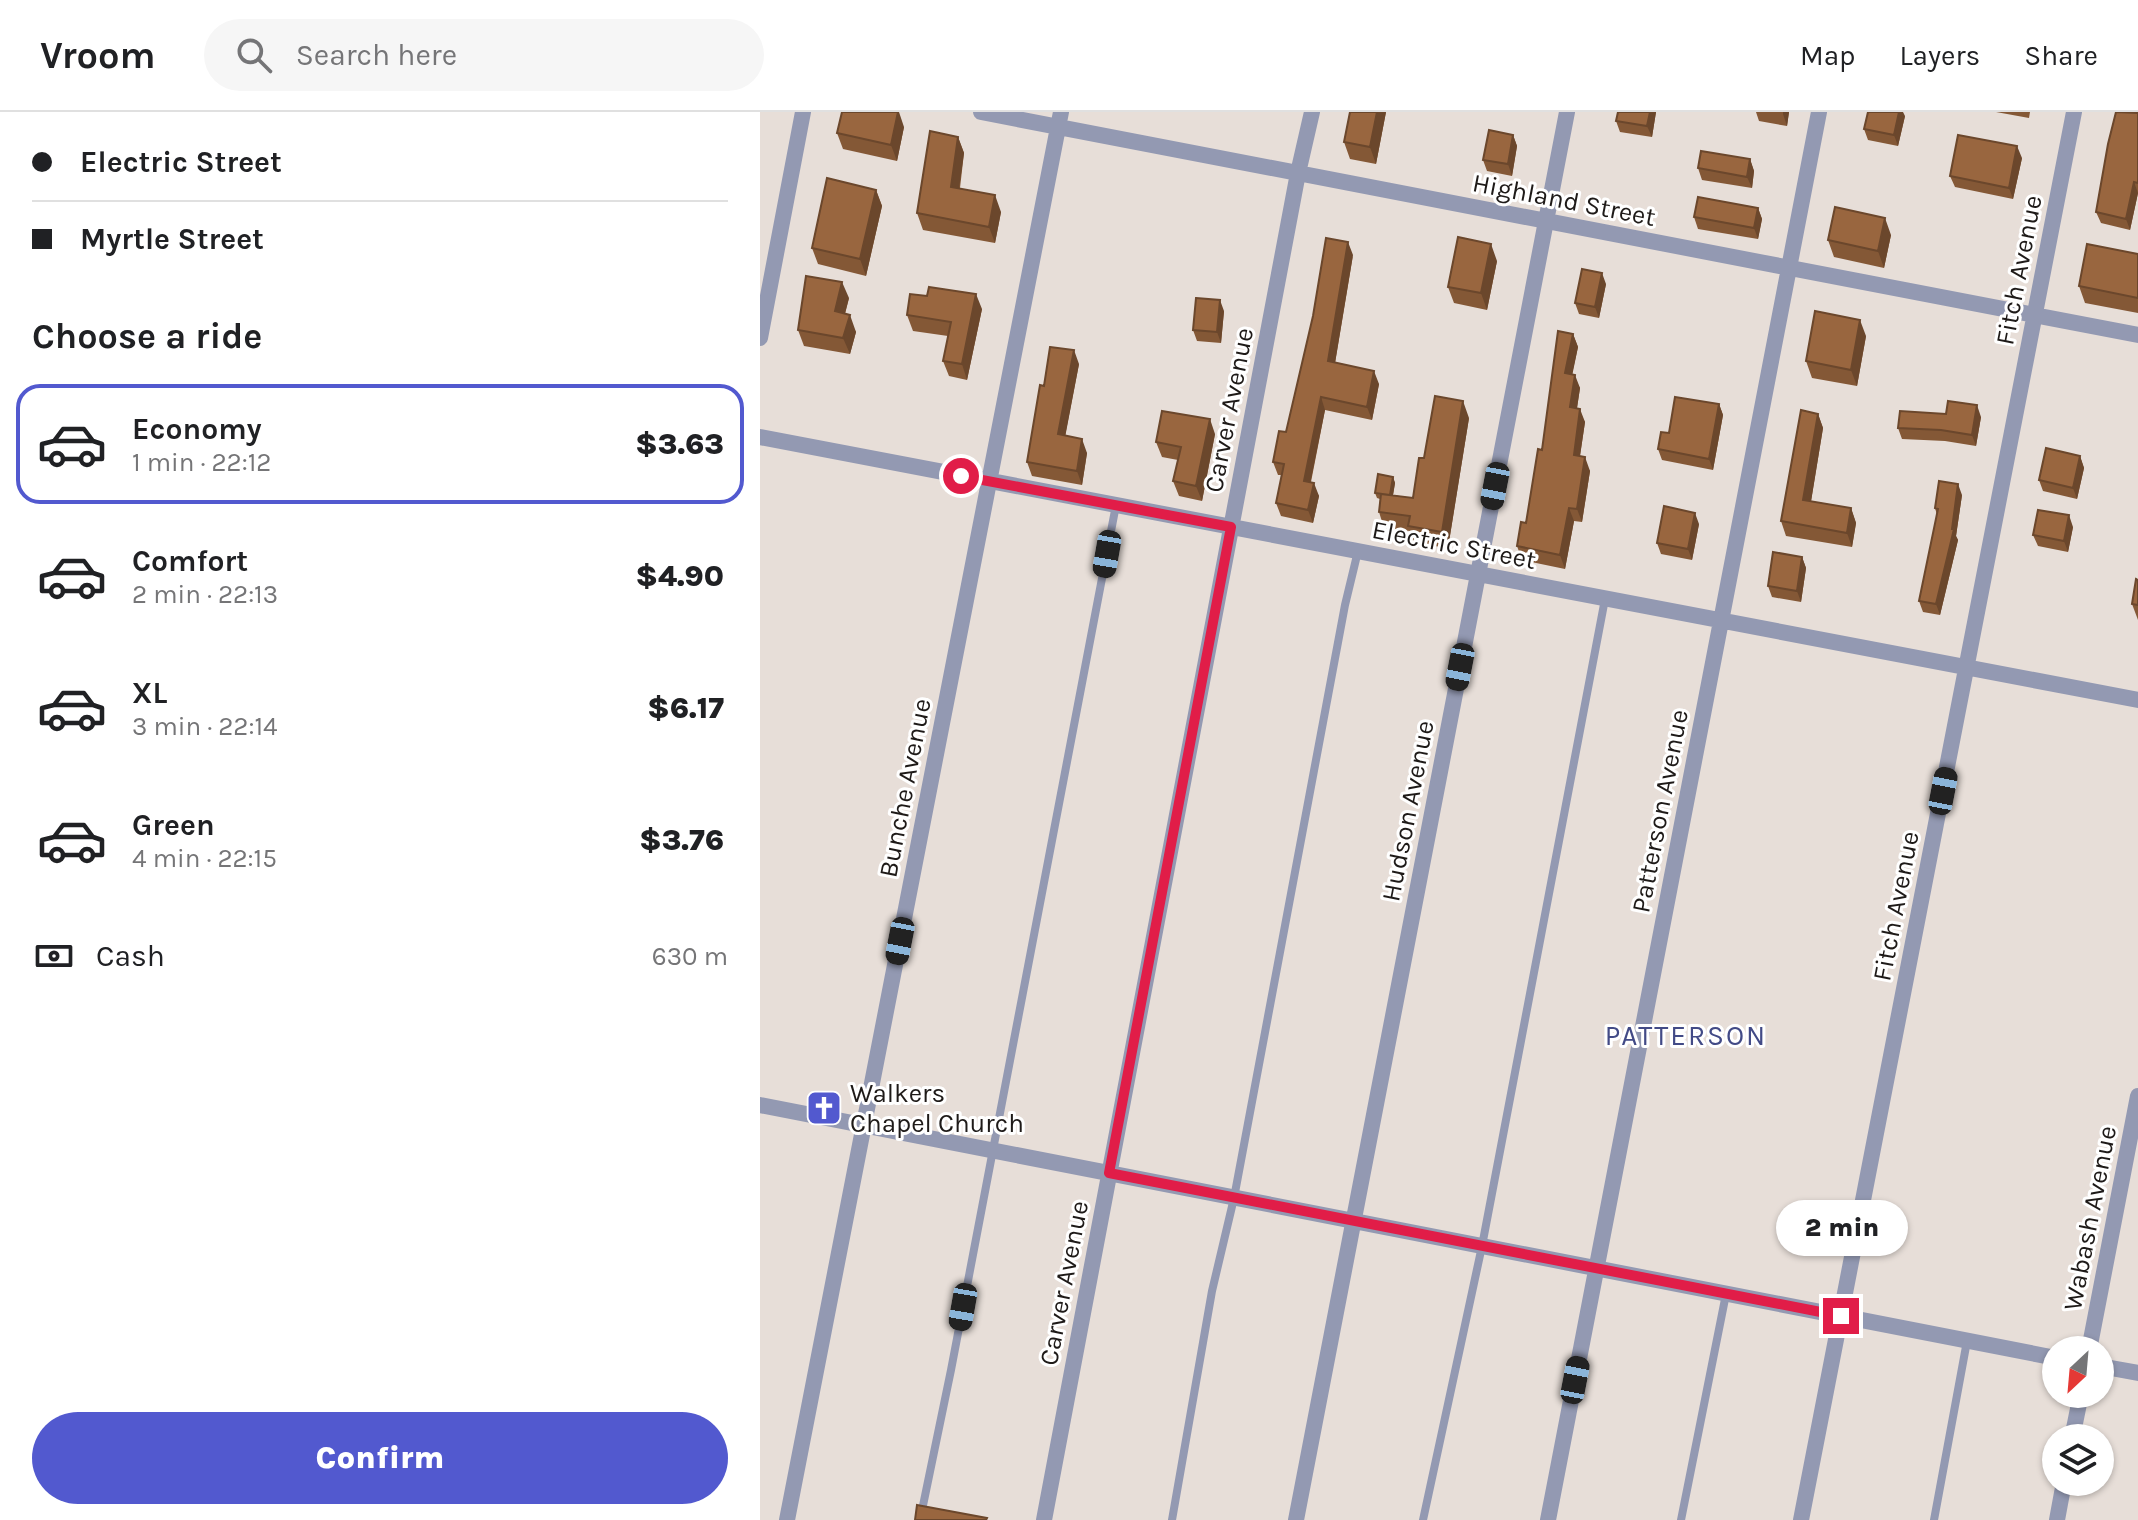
<!DOCTYPE html>
<html lang="en">
<head>
<meta charset="utf-8">
<style>
  :root { --surface:#fff; --page:#f6f6f6; --text:#202124; --muted:#757577; --line:#e0e0e0; --accent:#5259cf }
  body { margin:0; font-family:Karla,sans-serif; background:var(--page); color:var(--text); height:100vh; display:flex; flex-direction:column; font-size:30px; white-space:nowrap }
  * { box-sizing:border-box; margin:0 }
  p { font-size:26px; color:var(--muted) }
  .icon { flex:none; width:44px; height:44px; fill:none; stroke:currentColor; stroke-width:2; stroke-linecap:round; stroke-linejoin:round }
  .map { position:relative; flex:1; overflow:hidden }
  .sheet { display:flex; flex-direction:column; background:var(--surface); width:760px }
  .sheet>* { flex:none }
  .banner { display:grid; align-content:center; height:176px; padding:0 32px; background:var(--surface) }
  .needle { width:52px; rotate:206deg }
  .tools { position:absolute; left:1282px; top:1224px; display:grid; gap:16px }
  .tools a { display:grid; place-items:center; width:72px; height:72px; border-radius:50%; background:var(--surface); box-shadow:0 2px 6px #0004; font-size:40px }
  .end { position:absolute; width:36px; height:36px; margin:-18px; border:10px solid #e11d48; background:#fff; box-shadow:0 0 0 4px #fff }
  .from { border-radius:50% }
  .bubble { position:absolute; height:56px; border-radius:28px; background:var(--surface); box-shadow:0 2px 6px #0004; font-size:26px; font-weight:800; line-height:56px; text-align:center }
  .car { position:absolute; width:24px; height:48px; margin:-24px -12px; border-radius:10px; box-shadow:0 0 6px 2px #0007; background:linear-gradient(#222 24%,#8ab4d8 0 40%,#222 0 76%,#8ab4d8 0 86%,#222 0) }
  .banner b { display:flex; align-items:center; gap:28px; height:76px; font-size:30px }
  .banner b+b { border-top:2px solid var(--line) }
  .banner i { width:20px; height:20px; background:var(--text) }
  ul { padding:0; list-style:none }
  li { display:flex; align-items:center; gap:24px; height:120px; margin:0 16px 12px; padding:0 16px; border:4px solid transparent; border-radius:24px }
  li div { flex:1 }
  li b { display:block; font-size:30px }
  li em { font-style:normal; font-weight:800 }
  li.current { border-color:var(--accent) }
  li>.icon { width:72px; height:72px; stroke-width:1.5 }
  h2 { padding:0 32px; font-size:36px; line-height:96px }
  .pay { display:flex; align-items:center; gap:20px; height:88px; padding:0 32px; font-size:30px }
  .pay p { margin-inline-start:auto }
  .action { display:flex; gap:16px; margin-top:auto; padding:16px 32px }
  .action a { flex:1; height:92px; border-radius:48px; background:var(--accent); color:#fff; font-size:32px; font-weight:800; line-height:92px; text-align:center }
  header { display:flex; align-items:center; gap:48px; box-sizing:border-box; height:112px; padding:0 40px; background:var(--surface); border-bottom:2px solid var(--line) }
  header strong { font-size:38px }
  nav { display:flex; gap:44px; margin-inline-start:auto; font-size:28px }
  .search { width:560px; height:72px; background:var(--page); display:flex; align-items:center; gap:20px; box-sizing:border-box; padding:0 28px; border-radius:44px; color:var(--muted); font-size:30px }
  main { display:flex; flex:1; min-height:0 }
  .map>svg:first-child { display:block }
  .lines { fill:none; stroke-linecap:round; stroke-linejoin:round }
  .service { stroke:#9399b2; stroke-width:8 }
  .minor { stroke:#9399b2; stroke-width:16 }
  .wall { fill:#845836 }
  .shaded-wall { fill:#6b472c }
  .building { fill:#99663f; stroke:#6b472c; stroke-width:2 }
  .route { stroke:#e11d48; stroke-width:10 }
  .labels { text-anchor:middle; dominant-baseline:central; stroke-width:6; stroke-linejoin:round; paint-order:stroke }
  .street-label { font-size:26px; fill:#1e1a18; stroke:#fff }
  .poi-label { font-size:26px; fill:#1e1a18; stroke:#fff; text-anchor:start }
  .neighbourhood-label { font-size:28px; letter-spacing:2px; fill:#424a86; stroke:#fff }
</style>
</head>
<body>
<header>
<strong>Vroom</strong>
<div class="search"><svg class="icon" aria-label="search" viewBox="0 0 24 24"><circle cx="10" cy="10" r="6"/><path d="M15 15l6 6"/></svg>Search here</div>
<nav><a>Map</a><a>Layers</a><a>Share</a></nav>
</header>
<main>
<section class="sheet">
<div class="banner">
<b><i class="from"></i>Electric Street</b>
<b><i></i>Myrtle Street</b>
</div>
<h2>Choose a ride</h2>
<ul>
<li class="current"><svg class="icon" aria-label="car" viewBox="0 0 24 24"><path d="M5 17H2v-5l4-1 3-4h7l3 4 3 1v5h-3M9 17h6M6 11h13"/><circle cx="7" cy="17" r="2"/><circle cx="17" cy="17" r="2"/></svg><div><b>Economy</b><p>1 min · 22:12</p></div><em>$3.63</em></li>
<li><svg class="icon" aria-label="car" viewBox="0 0 24 24"><path d="M5 17H2v-5l4-1 3-4h7l3 4 3 1v5h-3M9 17h6M6 11h13"/><circle cx="7" cy="17" r="2"/><circle cx="17" cy="17" r="2"/></svg><div><b>Comfort</b><p>2 min · 22:13</p></div><em>$4.90</em></li>
<li><svg class="icon" aria-label="car" viewBox="0 0 24 24"><path d="M5 17H2v-5l4-1 3-4h7l3 4 3 1v5h-3M9 17h6M6 11h13"/><circle cx="7" cy="17" r="2"/><circle cx="17" cy="17" r="2"/></svg><div><b>XL</b><p>3 min · 22:14</p></div><em>$6.17</em></li>
<li><svg class="icon" aria-label="car" viewBox="0 0 24 24"><path d="M5 17H2v-5l4-1 3-4h7l3 4 3 1v5h-3M9 17h6M6 11h13"/><circle cx="7" cy="17" r="2"/><circle cx="17" cy="17" r="2"/></svg><div><b>Green</b><p>4 min · 22:15</p></div><em>$3.76</em></li>
</ul>
<div class="pay"><svg class="icon" aria-label="cash" viewBox="0 0 24 24"><path d="M3 7h18v10H3z"/><circle cx="12" cy="12" r="2"/></svg>Cash<p>630 m</p></div>
<div class="action"><a>Confirm</a></div>
</section>
<div class="map">
<svg width="1378" height="1408" viewBox="0 0 1378 1408">
  <rect width="100%" height="100%" fill="#e7ded8"/>
  <g class="lines">
    <path class="service" d="M160,1408L191,1258L356,393
      M412,1408L452,1179L474,1086L585,493L598,439
      M663,1408L722,1134L845,487
      M921,1408L966,1182
      M1174,1408L1207,1229"/>
    <path class="minor" d="M221,0L1378,223
      M0,226L43,0
      M0,325L1378,588
      M0,993L1296,1246
      M1329,1238L1378,984
      M1340,1254L1378,1261
      M1312,1326L1321,1282
      M27,1408L301,0
      M284,1408L538,61L552,0
      M536,1408L807,0
      M788,1408L1059,0
      M1041,1408L1314,0
      M1297,1408L1304,1370"/>
  </g>
  <path class="wall" d="M626,0L616,52L590,47L584,30Z
    M858,0H896L892,25L860,20L856,9Z
    M996,0H1029L1027,14L999,9Z
    M1236,0H1270L1269,6Z
    M1378,1V81L1370,118L1341,111L1336,100Z
    M1145,4L1138,34L1108,28L1104,17Z
    M144,15L137,49L83,37L77,21Z
    M753,23L757,34L752,64L727,59L723,48Z
    M198,25L204,41L200,76L241,100L235,131L163,118L157,101Z
    M1262,46L1253,87L1195,75L1190,64Z
    M990,47L994,59L992,76L942,68L938,56Z
    M116,78L122,94L106,164L58,152L52,136Z
    M998,96L1002,107L998,127L938,117L934,105Z
    M1131,123L1124,156L1074,145L1068,128Z
    M1378,142V201L1325,191L1319,174Z
    M593,143L575,251L619,272L612,308L565,298L551,370L559,384L553,411L521,404L516,391L522,363H518L513,350L526,320Z
    M737,149L727,198L694,191L688,175Z
    M846,172L839,206L819,202L815,191Z
    M89,186L85,202L96,220L90,242L44,234L38,218Z
    M222,197L207,268L189,264L183,249L188,224L153,219L147,203Z
    M464,199L461,231L437,229L433,218Z
    M813,222L818,235L812,262L820,276L817,296L825,310L820,344L830,359L822,410L814,409L805,457L762,448L757,434L766,411L782,338Z
    M1106,224L1097,274L1052,266L1046,249Z
    M319,252L305,324L327,341L322,373L272,364L267,350L284,274Z
    M959,292L963,303L953,358L902,348L898,337L909,321Z
    M1058,302L1063,316L1051,389L1091,396L1096,411L1092,435L1026,424L1021,409Z
    M1221,305L1216,334L1185,329L1142,327L1138,316Z
    M709,306L688,436L654,431L650,419L624,416L619,400L620,387L617,386L615,381L633,365L635,371L633,383L653,386L664,346Z
    M455,322L442,389L419,384L413,369L418,348L402,345L396,330Z
    M1320,344L1324,356L1317,387L1283,379L1279,368Z
    M1202,383L1196,424L1198,428L1180,503L1163,500L1159,489L1177,403L1175,396Z
    M939,412L932,448L901,442L897,431Z
    M1313,415L1308,440L1278,434L1273,423Z
    M1042,445L1046,456L1041,490L1012,485L1008,474Z
    M1378,468V508L1372,492Z"/>
  <path class="shaded-wall" d="M138,0H139L144,15L137,49L131,33Z
    M617,0H626L616,52L610,35Z
    M890,0H896L892,25L887,14Z
    M1023,0H1029L1027,14L1023,2Z
    M1139,0H1143L1145,4L1138,34L1134,23Z
    M753,23L757,34L752,64L748,52Z
    M198,25L204,41L197,91L191,75Z
    M1257,34L1262,46L1253,87L1249,76Z
    M990,47L994,59L992,76L987,65Z
    M1374,70L1378,81L1370,118L1366,107Z
    M116,78L122,94L106,164L100,147Z
    M235,83L241,100L235,131L229,115Z
    M998,96L1002,107L998,127L994,116Z
    M1125,106L1131,123L1124,156L1118,139Z
    M588,130L593,143L573,263L568,249Z
    M731,132L737,149L727,198L721,181Z
    M842,161L846,172L839,206L835,195Z
    M82,170L89,186L81,216L75,199Z
    M216,182L222,197L207,268L202,252Z
    M460,188L464,199L461,231L457,220Z
    M90,203L96,220L90,242L83,226Z
    M1100,208L1106,224L1097,274L1091,258Z
    M813,222L818,235L810,274L805,261Z
    M314,238L319,252L303,336L298,322Z
    M614,259L619,272L612,308L607,295Z
    M815,263L820,276L815,309L810,295Z
    M561,285L565,298L548,382L544,369Z
    M703,289L709,306L688,436L682,420Z
    M959,292L963,303L953,358L949,347Z
    M1217,293L1221,305L1216,334L1212,323Z
    M820,297L825,310L818,357L814,343Z
    M1058,302L1063,316L1049,402L1043,388Z
    M450,307L455,322L442,389L436,374Z
    M322,327L327,341L322,373L317,359Z
    M1320,344L1324,356L1317,387L1313,376Z
    M825,345L830,359L822,410L817,397Z
    M633,365L635,371L632,389L630,383Z
    M554,371L559,384L553,411L548,398Z
    M1198,372L1202,383L1196,424L1198,428L1180,503L1176,492L1192,417Z
    M809,396L814,409L805,457L800,443Z
    M1091,396L1096,411L1092,435L1087,421Z
    M935,401L939,412L932,448L928,437Z
    M1309,403L1313,415L1308,440L1304,429Z
    M1042,445L1046,456L1041,490L1037,479Z"/>
  <path class="building" d="M82,0H138L131,33L77,21Z
    M590,0H617L610,35L584,30Z
    M858,0H890L887,14L856,9Z
    M1108,0H1139L1134,23L1104,17Z
    M1356,0L1378,1V71L1374,70L1366,107L1336,100L1348,32Z
    M729,18L753,23L748,52L723,48Z
    M170,19L198,25L191,75L235,83L229,115L157,101Z
    M1198,23L1257,34L1249,76L1190,64Z
    M941,39L990,47L987,65L938,56Z
    M67,66L116,78L100,147L52,136Z
    M938,85L998,96L994,116L934,105Z
    M1075,95L1125,106L1118,139L1068,128Z
    M698,125L731,132L721,181L688,175Z
    M566,126L588,130L568,249L614,259L607,295L561,285L544,369L554,371L548,398L516,391L524,352L513,350L519,319L526,320L553,204Z
    M1327,132L1378,142V186L1319,174Z
    M822,157L842,161L835,195L815,191Z
    M46,164L82,170L75,199L90,203L83,226L38,218Z
    M169,175L216,182L202,252L183,249L191,210L147,203L150,182L167,184Z
    M436,186L460,188L457,220L433,218Z
    M1055,199L1100,208L1091,258L1046,249Z
    M798,219L813,222L805,261L815,263L810,295L820,297L814,343L825,345L817,397L809,396L800,443L757,434L761,410L766,411L778,337L782,338Z
    M290,235L314,238L298,322L322,327L317,359L267,350L280,273L284,274Z
    M675,284L703,289L682,420L648,414L650,404L619,400L621,382L653,386L659,346H664Z
    M915,285L959,292L949,347L898,337L901,320L909,321Z
    M1188,289L1217,293L1212,323L1181,318L1138,316L1140,299L1186,302Z
    M1041,298L1058,302L1043,388L1091,396L1087,421L1021,409Z
    M402,299L450,307L436,374L413,369L421,335L396,330Z
    M1286,336L1320,344L1313,376L1279,368Z
    M618,362L633,365L630,383L615,381Z
    M1179,369L1198,372L1192,417H1194L1176,492L1159,489L1178,397L1175,396Z
    M904,394L935,401L928,437L897,431Z
    M1278,398L1309,403L1304,429L1273,423Z
    M1013,440L1042,445L1037,479L1008,474Z
    M1376,467L1378,468V493L1372,492Z
    M157,1393L227,1406L226,1408H155Z"/>
  <g class="lines">
    <path class="route" d="M201,364L471,415L349,1061L1081,1204"/>
  </g>
  <defs>
    <symbol id="church-square" viewBox="-11 -11 22 22"><rect x="-9" y="-9" width="18" height="18" rx="4" fill="#5259cf" stroke="#fff"/><path d="M-1.2-6h2.4v3.5h3.3v2.4h-3.3V6h-2.4V-.1h-3.3v-2.4h3.3Z" fill="#fff"/></symbol>
  </defs>
  <g fill-rule="evenodd">
    <use href="#church-square" x="44" y="976" width="40" height="40"/>
  </g>
  <g class="labels">
    <g class="street-label">
      <text transform="translate(804 88) rotate(11)">Highland Street</text>
      <text transform="translate(1259 158) rotate(-79)">Fitch Avenue</text>
      <text transform="translate(469 298) rotate(-79)">Carver Avenue</text>
      <text transform="translate(694 433) rotate(11)">Electric Street</text>
      <text transform="translate(145 676) rotate(-79)">Bunche Avenue</text>
      <text transform="translate(648 699) rotate(-79)">Hudson Avenue</text>
      <text transform="translate(900 699) rotate(-79)">Patterson Avenue</text>
      <text transform="translate(1136 794) rotate(-79)">Fitch Avenue</text>
      <text transform="translate(1330 1106) rotate(-79)">Wabash Avenue</text>
      <text transform="translate(304 1171) rotate(-79)">Carver Avenue</text>
    </g>
    <g class="poi-label">
      <text x="90" y="981">Walkers<tspan x="90" dy="30">Chapel Church</tspan></text>
    </g>
    <g class="neighbourhood-label">
      <text x="926" y="923">PATTERSON</text>
    </g>
  </g>
</svg>
<div class="tools">
<a><svg class="needle" viewBox="-14 -14 28 28"><path d="M0-13l5 13h-10z" fill="#e53935"/><path d="M0 13l5-13h-10z" fill="#757577"/></svg></a>
<a><svg class="icon" aria-label="layers" viewBox="0 0 24 24"><path d="M12 4l9 5-9 5-9-5zM3 14l9 5 9-5"/></svg></a>
</div>
<i class="end from" style="left:201px;top:364px"></i>
<i class="end" style="left:1081px;top:1204px"></i>
<div class="bubble" style="left:1016px;top:1088px;width:132px">2 min</div>
<i class="car" style="left:735px;top:374px;rotate:191deg"></i>
<i class="car" style="left:347px;top:442px;rotate:190deg"></i>
<i class="car" style="left:700px;top:555px;rotate:191deg"></i>
<i class="car" style="left:1183px;top:679px;rotate:11deg"></i>
<i class="car" style="left:140px;top:829px;rotate:191deg"></i>
<i class="car" style="left:203px;top:1195px;rotate:190deg"></i>
<i class="car" style="left:815px;top:1268px;rotate:11deg"></i>
</div>
</main>
</body>
</html>
